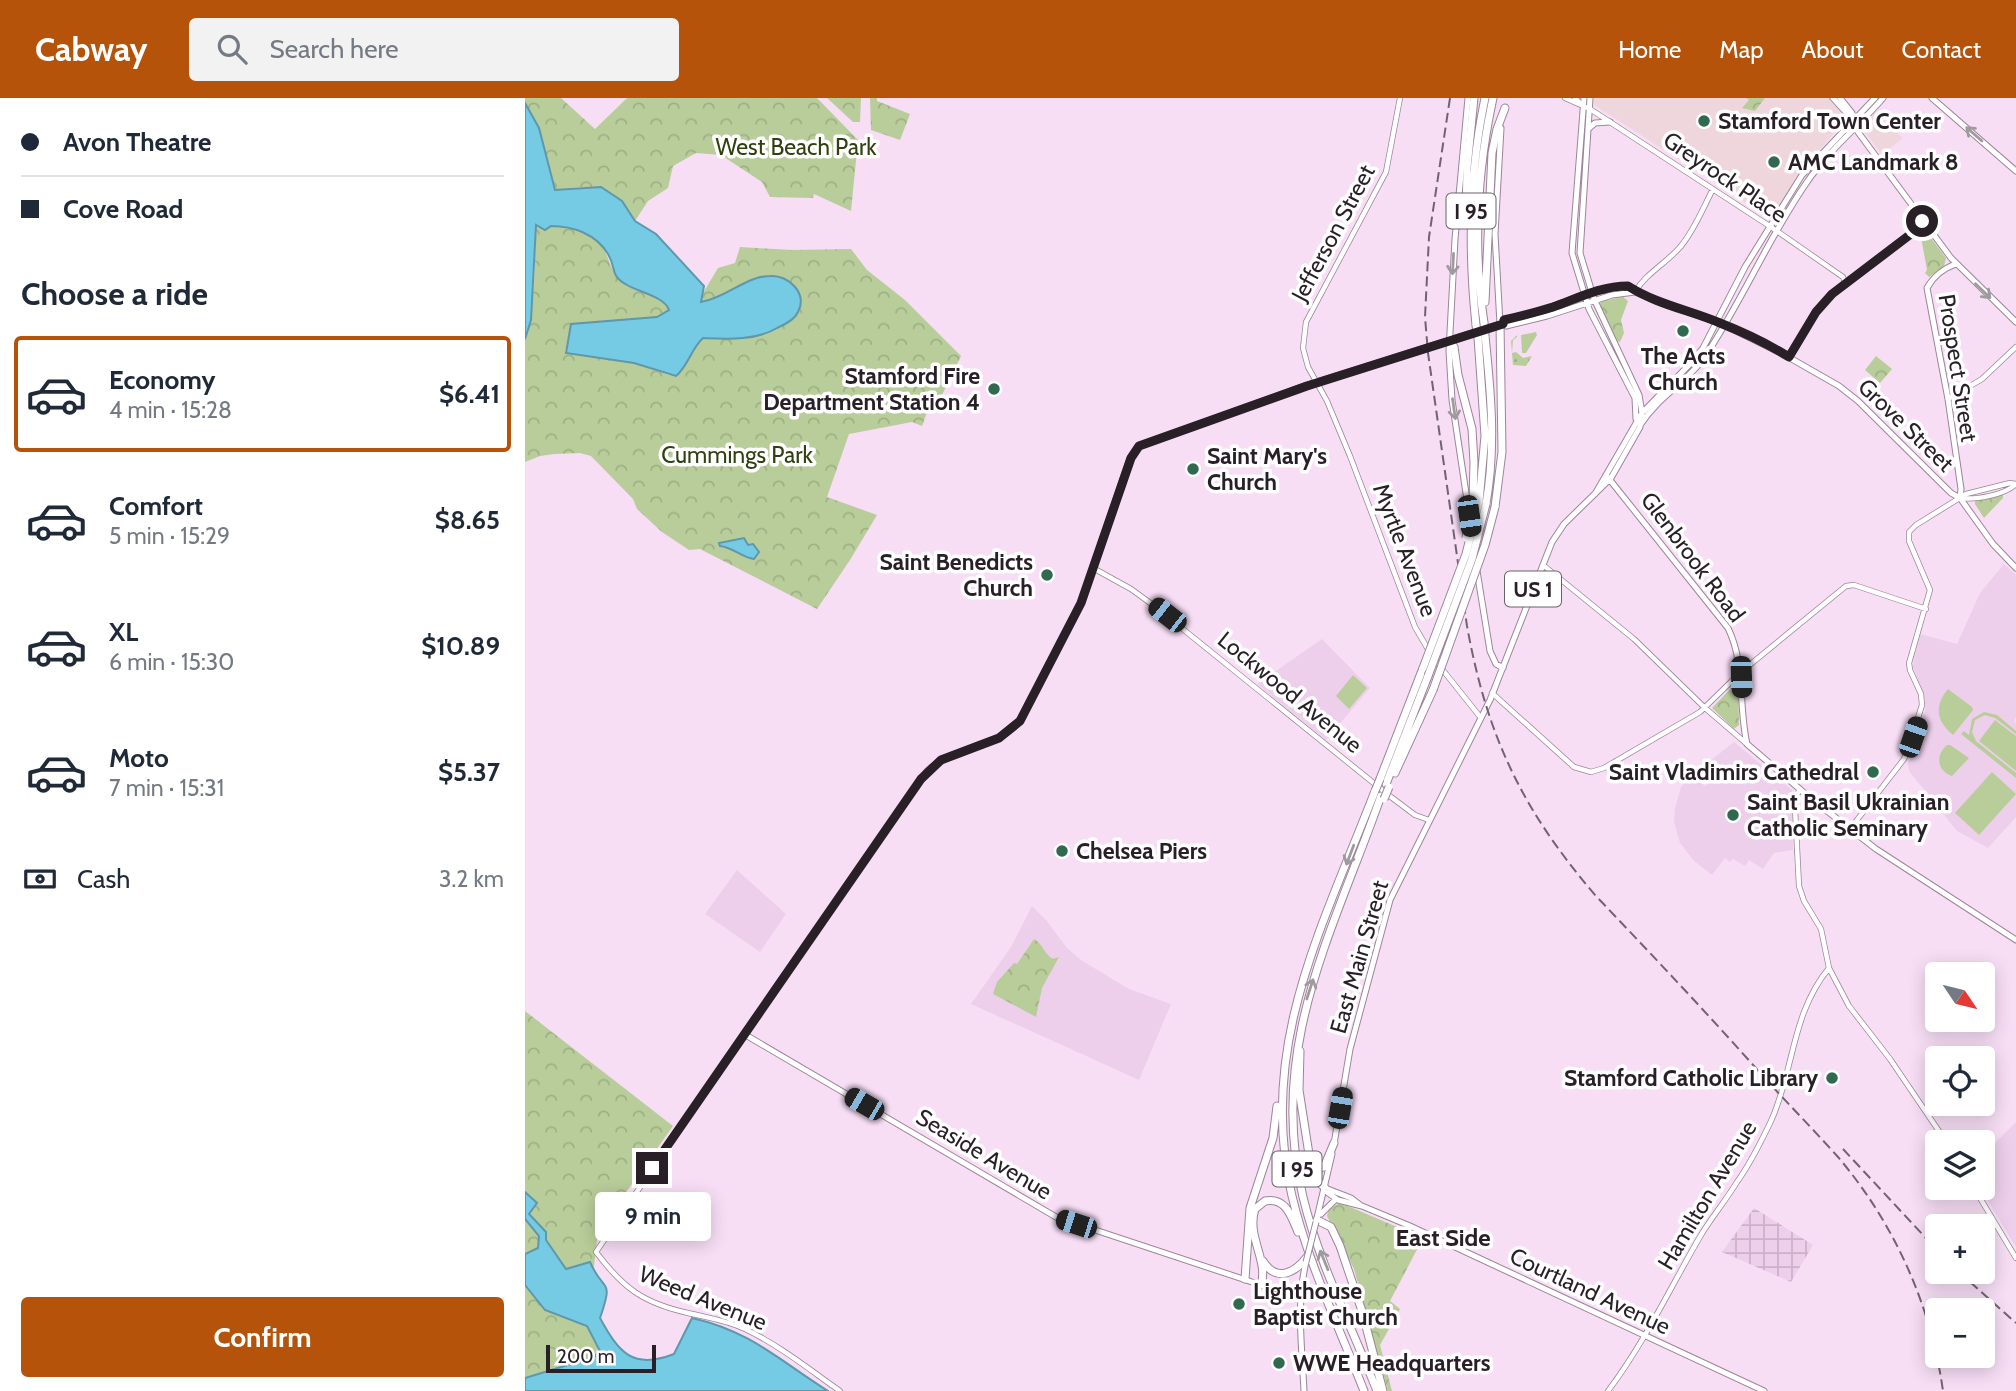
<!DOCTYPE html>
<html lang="en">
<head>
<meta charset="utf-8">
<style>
  :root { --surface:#fff; --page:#f2f2f3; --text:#1f2937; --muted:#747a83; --line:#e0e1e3; --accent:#b45309 }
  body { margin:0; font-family:Cabin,sans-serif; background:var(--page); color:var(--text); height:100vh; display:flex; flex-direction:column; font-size:26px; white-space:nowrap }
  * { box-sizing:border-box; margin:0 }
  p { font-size:23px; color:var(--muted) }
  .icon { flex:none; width:38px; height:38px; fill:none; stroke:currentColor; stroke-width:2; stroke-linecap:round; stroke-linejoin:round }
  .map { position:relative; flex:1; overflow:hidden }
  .details { display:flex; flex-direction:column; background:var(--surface); width:525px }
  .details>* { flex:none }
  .guide { display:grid; align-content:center; height:154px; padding:0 21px; background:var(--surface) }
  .needle { width:46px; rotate:125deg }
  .tools { position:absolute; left:1400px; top:864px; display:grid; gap:14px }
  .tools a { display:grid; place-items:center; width:70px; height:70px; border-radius:7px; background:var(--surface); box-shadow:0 4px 18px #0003; font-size:35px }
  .scale { position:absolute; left:21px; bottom:18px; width:110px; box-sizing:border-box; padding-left:7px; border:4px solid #281f27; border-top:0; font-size:19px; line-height:24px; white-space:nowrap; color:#281f27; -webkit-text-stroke:5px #fff; paint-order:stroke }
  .end { position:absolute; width:32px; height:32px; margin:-16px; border:9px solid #281f27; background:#fff; box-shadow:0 0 0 4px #fff }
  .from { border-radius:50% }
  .bubble { position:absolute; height:49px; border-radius:7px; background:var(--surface); box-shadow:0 4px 18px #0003; font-size:23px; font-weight:700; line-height:49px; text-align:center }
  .car { position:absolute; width:21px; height:42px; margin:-21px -10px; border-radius:9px; box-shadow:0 0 5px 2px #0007; background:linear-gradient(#222 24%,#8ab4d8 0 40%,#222 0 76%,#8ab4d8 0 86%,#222 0) }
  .guide b { display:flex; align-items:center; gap:24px; height:66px; font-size:26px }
  .guide b+b { border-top:2px solid var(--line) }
  .guide i { width:18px; height:18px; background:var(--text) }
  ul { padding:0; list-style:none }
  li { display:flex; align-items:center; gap:21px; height:116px; margin:0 14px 10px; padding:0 7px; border:4px solid transparent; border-radius:7px }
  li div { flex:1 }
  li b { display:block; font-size:26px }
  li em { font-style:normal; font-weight:700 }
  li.active { border-color:var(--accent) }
  li>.icon { width:63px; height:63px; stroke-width:1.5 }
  h2 { padding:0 21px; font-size:32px; line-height:84px }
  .pay { display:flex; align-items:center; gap:18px; height:77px; padding:0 21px; font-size:26px }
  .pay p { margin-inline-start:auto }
  .action { display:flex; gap:14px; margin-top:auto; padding:14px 21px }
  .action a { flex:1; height:80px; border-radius:7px; background:var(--accent); color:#fff; font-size:28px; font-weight:700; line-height:80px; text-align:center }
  header { display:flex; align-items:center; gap:42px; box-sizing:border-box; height:98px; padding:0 35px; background:var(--accent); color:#fff }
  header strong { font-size:33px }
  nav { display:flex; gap:38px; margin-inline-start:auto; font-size:24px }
  .search { width:490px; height:63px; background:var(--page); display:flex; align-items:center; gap:18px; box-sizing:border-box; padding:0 24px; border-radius:7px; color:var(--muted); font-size:26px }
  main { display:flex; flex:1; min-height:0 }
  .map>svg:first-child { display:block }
  .commercial { fill:#efd6dd }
  .industrial { fill:url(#industrial-grid) }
  .built { fill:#eecfeb }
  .grass { fill:#b8cd9a }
  .park { fill:url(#park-crowns) }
  .garden { fill:url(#garden-dots) }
  .water { fill:#76cbe4; stroke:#5f97ab; stroke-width:2 }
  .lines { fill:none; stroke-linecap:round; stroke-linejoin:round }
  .minor-casing { stroke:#9c859a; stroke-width:6 }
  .major-casing { stroke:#9c859a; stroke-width:7 }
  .highway-casing { stroke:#9c859a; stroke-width:9 }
  .minor { stroke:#fff; stroke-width:4.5 }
  .major { stroke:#fff; stroke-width:5 }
  .highway { stroke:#fff; stroke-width:7 }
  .rail { stroke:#726370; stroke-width:2; stroke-dasharray:10 5; stroke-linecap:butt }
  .major-bridge-casing { stroke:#9c859a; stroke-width:7; stroke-linecap:butt }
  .highway-bridge-casing { stroke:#9c859a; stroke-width:9; stroke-linecap:butt }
  .major-bridge { stroke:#fff; stroke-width:5 }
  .highway-bridge { stroke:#fff; stroke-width:7 }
  .oneway { stroke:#9e9a9e }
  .route { stroke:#281f27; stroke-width:9 }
  .poi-dot { fill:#306850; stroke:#fff; stroke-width:2.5 }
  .labels { text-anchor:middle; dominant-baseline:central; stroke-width:7; stroke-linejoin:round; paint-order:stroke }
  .shield { fill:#fff; stroke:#686268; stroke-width:2 }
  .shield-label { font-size:21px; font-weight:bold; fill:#281f27 }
  .poi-label { font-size:23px; font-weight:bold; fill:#281f27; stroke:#fff; text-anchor:start }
  .park-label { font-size:23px; fill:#304011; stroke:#fff }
  .street-label { font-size:23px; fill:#281f27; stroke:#fff }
  .neighbourhood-label { font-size:24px; font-weight:bold; fill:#281f27; stroke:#fff }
</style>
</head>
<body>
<header>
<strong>Cabway</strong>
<div class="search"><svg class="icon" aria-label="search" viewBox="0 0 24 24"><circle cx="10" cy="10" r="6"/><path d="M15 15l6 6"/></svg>Search here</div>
<nav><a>Home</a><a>Map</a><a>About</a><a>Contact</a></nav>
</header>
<main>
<section class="details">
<div class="guide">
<b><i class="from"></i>Avon Theatre</b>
<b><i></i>Cove Road</b>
</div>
<h2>Choose a ride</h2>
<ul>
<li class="active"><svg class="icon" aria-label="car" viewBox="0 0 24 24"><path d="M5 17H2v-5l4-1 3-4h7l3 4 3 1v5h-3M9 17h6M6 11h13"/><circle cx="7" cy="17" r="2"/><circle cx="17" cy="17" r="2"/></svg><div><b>Economy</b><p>4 min · 15:28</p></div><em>$6.41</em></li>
<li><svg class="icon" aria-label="car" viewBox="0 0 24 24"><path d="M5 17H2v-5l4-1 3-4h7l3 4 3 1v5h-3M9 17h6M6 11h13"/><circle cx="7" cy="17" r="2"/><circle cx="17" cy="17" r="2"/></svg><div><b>Comfort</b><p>5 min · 15:29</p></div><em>$8.65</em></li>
<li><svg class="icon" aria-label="car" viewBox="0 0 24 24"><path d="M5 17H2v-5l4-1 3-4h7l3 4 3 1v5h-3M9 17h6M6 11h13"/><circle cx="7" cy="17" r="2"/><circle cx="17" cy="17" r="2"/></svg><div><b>XL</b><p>6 min · 15:30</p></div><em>$10.89</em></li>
<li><svg class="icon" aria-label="car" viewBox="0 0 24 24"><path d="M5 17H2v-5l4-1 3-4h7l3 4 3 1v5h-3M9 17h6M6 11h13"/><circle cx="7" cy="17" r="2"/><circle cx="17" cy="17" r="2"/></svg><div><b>Moto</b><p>7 min · 15:31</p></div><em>$5.37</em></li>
</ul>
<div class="pay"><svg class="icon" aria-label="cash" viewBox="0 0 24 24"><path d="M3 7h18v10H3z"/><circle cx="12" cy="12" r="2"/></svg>Cash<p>3.2 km</p></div>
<div class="action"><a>Confirm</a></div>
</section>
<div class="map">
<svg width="1491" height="1293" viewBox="0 0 1491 1293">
  <defs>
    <pattern id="industrial-grid" width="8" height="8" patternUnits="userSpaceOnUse" patternTransform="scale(1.75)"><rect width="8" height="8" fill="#eecfeb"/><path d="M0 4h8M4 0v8" fill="none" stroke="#ccb1ca"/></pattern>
    <pattern id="park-crowns" width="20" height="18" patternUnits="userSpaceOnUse" patternTransform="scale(1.75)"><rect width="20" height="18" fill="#b8cd9a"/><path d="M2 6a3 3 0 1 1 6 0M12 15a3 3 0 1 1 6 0" fill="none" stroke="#9eb085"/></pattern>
    <pattern id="garden-dots" width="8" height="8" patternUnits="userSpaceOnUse" patternTransform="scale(1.75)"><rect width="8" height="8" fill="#b8cd9a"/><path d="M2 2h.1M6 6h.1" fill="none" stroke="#9eb085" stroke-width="1.8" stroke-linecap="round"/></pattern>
  </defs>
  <rect width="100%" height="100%" fill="#f7def5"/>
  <path class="commercial" d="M1069,0H1305L1320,18L1321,22L1280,68L1249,118L1245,120L1069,7Z
    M1350,15L1378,40L1357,57L1337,30Z"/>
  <path class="industrial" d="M1229,1110L1288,1147L1266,1184L1197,1154Z"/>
  <path class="built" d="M1479,466L1491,477V619L1489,623L1491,625V719L1463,750L1432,733L1384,673L1383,666L1400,613V601L1388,569L1389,554L1395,536L1432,546L1455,495Z
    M797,541L845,590L801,642L732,586Z
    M1209,644L1267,692L1268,752L1249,755L1238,771L1224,762L1220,768L1208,761L1205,764L1200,760L1187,777L1169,763L1155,745L1149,724L1150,710L1156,689L1166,677L1180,688L1200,677L1185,663Z
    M212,772L261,816L235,854L180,816Z
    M507,808L521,822L542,850L556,862L604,891L646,906L614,982L446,906L486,849Z
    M1491,1024V1149L1455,1090H1458V1057Z"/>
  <path class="grass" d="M1011,234L1012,237L1001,255H997L996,237Z
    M828,577L842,590L824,611L811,598Z
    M1423,591L1447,609L1448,612L1428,637C1411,623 1409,608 1423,591Z
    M1459,614L1472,617L1491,633V636L1470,620L1460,617L1450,622L1447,634L1451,643L1491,675V680L1436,636L1439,633L1444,637L1447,621Z
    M1470,622L1491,638V673L1454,643Z
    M1422,647H1425L1444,660L1427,678C1412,673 1410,657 1422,647Z
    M1467,674L1491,696L1454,737L1430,715Z"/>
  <path class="park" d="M0,0H36L70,31L102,0H292L333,42L326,113L289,96L288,100L245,99L237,84L196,57L171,55L148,68L143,90L123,103L110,123C84,85 73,87 30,92L14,30L0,5Z
    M302,0H336L335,24H328Z
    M345,0H352V3L385,16L375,42L346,32Z
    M1221,0H1240L1230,13L1217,10L1224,2Z
    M11,127C29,128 54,127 70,140C85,152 83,174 98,185C110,194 140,199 144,212L132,219L46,226L40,254L109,265L144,277L156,274L171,247L178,240C210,242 251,240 274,213C273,196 273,187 257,179L204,194L194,201L176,205L175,200L193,170L210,165L215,149L267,152L326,151L342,172L380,202L436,258L417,297L415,299L408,298L397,328L387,324L324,336L302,399L352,417L325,462L292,511L175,451L164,452L137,434L112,411L108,401L66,358L55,355L29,356L15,358L0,364V241L9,187Z
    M1397,132H1400L1421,160L1419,168L1404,179L1400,175L1402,172L1396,139L1392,137Z
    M1098,199L1103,203L1096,222L1099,235L1095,244L1091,243L1074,208L1076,203Z
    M1351,258L1367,271L1355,285L1340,272Z
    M1478,396V400L1459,420L1450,406V403Z
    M1210,586L1213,587L1214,627L1209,631L1187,610Z
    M509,841C520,848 518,855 528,861L534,859L517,890L511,919L468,896L472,884L489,865L492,866Z
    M0,913L148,1028L73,1134L62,1228L75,1253L69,1259L0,1280Z
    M813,1106H818L898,1140L865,1203L875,1211L855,1247L867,1293H863L829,1171L802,1118L804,1111Z"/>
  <path class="garden" d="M992,237V239L988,242L987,255L991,254L998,260L1007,258L1001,268L988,267L986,243Z"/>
  <path class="water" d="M0,5L14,30L30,92L76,89L97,103L110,123L131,136L179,188L176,204C202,200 220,178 246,178C263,177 283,195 273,214C270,221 259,227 252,230C230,243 202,241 178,240C166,251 163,268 151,278L109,265L41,255L46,226L132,219L144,212C140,199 114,194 102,187C84,177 92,171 83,156C71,136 48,128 26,128L20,132L11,127L6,222L0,241Z
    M219,440L223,447L228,446L234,454L229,461C217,460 208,449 195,448L194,445Z
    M0,1094L12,1105L4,1116L21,1134V1142L41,1171L65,1164C79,1196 89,1179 75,1220C94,1255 108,1272 149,1256L167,1220C225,1233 254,1262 303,1293H0V1280L69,1259L75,1253L62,1228L20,1212L0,1187V1156L13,1150L14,1138L0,1121Z"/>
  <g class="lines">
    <defs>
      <path id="minor" d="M875,0L861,74L781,224L778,250L783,269L802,303L825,358L890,529L904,553
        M1040,0L1065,11L1246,129L1318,179L1320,184
        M1050,0L1057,7
        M1110,194C1121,175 1142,165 1156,148C1170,131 1178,110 1188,91
        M1264,259L1291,214L1307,196L1399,126
        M1423,301L1457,281L1491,249
        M1436,400C1450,402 1480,397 1491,386
        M1018,467L1109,541L1180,610L1222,646
        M568,470L606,491L628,507L866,699L890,717L904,722
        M909,561L956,620
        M967,595L1049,669L1066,674L1079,670L1175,614L1216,574L1321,488L1329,487L1401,511
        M1275,691L1271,699L1270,710L1274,788L1279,803L1296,831L1304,870L1324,908L1365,961L1422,1045
        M1325,731L1379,661L1383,652L1397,607L1396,596L1385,572L1384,565L1405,492L1384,443V434L1391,427L1441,396L1485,385L1491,386
        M219,936L71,1154C98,1190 118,1205 163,1215C183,1220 201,1222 220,1231C254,1247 285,1272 315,1293
        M1449,1090L1491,1160
        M1083,1293C1120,1244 1145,1190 1176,1137C1187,1119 1201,1102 1212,1084C1225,1066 1236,1044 1246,1023C1269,973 1266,916 1304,870"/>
      <path id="major" d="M943,0L930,141L924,253L927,302L944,415
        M1059,0L1047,155L1064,211L1110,300L1111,321
        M1308,0L1327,21
        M1315,0L1327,15L1333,34L1426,160L1491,224
        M1407,0L1491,73
        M1063,31L1070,25L1085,24
        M1431,166C1419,170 1408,179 1402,190L1423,301L1436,391L1435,400
        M975,226L970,136L976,30
        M978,226L979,222L1015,213L1066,194L1103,189L1110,194L1142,207L1193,224L1258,256L1314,288L1333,303L1426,395L1435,400L1468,446L1491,470
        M1116,326C1133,299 1161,285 1179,260C1217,204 1243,140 1282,84C1304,52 1333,29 1358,0
        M1081,377L1203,530C1221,567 1213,607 1222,646L1284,699L1351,751L1491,842
        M1070,396L1117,315L1168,263L1178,250L1220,169L1277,77L1350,0
        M952,473L965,553L971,566L978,570
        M809,1046L825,951L865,802L965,602L1027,444L1039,426L1086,380L1115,329L1117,315L1114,297L1069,201L1055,155L1065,0
        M800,1090L803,1095L813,1102L837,1108L885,1128L1239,1293
        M800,1090L826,1100L835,1107
        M796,1116L811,1101
        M791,1124L807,1056
        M776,1197L736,1187L531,1119L219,936L402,673C429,648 471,651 495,623L556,505L605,360L614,348L782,287L975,226L981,228L1022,218L1087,197L1110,194
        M779,1293C777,1250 771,1206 781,1164"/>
      <path id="highway" d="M941,118L942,70L949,0
        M960,204L967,55L972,31L980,10
        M959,225C948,151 952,74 968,0
        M951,227C943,151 944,76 960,0
        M960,238C966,295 971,350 961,406
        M953,240L960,338L954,404
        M925,243L929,249L933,277L947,331L949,364L948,402
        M970,409L977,354L975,226
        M870,675L908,592
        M855,681L898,570
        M861,686L903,578
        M775,953L774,992L786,1069L790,1080L800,1090
        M787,1064L792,1070L799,1069L809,1045
        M792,1122L806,1129L815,1148L837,1213L858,1293
        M738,1163C751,1184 769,1176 782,1159
        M720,1181L725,1110L748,1040L752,1008
        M736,1187C744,1163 721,1138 730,1111L740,1103C761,1099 766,1118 773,1134
        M839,1293C814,1229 783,1165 767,1098C732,949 798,828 850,693
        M852,1293C827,1229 794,1166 778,1099C742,950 808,834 856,698"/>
    </defs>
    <use href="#minor" class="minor-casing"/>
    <use href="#major" class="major-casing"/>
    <use href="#highway" class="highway-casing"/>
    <use href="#minor" class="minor"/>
    <use href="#major" class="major"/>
    <use href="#highway" class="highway"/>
    <path class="rail" d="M925,0L904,139L900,219L903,255L942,528C962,639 998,713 1071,798C1127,857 1183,916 1237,977C1262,1005 1288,1031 1313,1059C1369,1125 1406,1207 1418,1293
      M1318,1051L1412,1152
      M1434,1174L1491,1225"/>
    <defs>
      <path id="major-bridge" d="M781,1164L791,1124"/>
      <path id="highway-bridge" d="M959,225L960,238
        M951,227L953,240
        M941,440L948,402
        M898,570L941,456L954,404
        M903,578L947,461L961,406
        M908,592L960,447L970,409
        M850,693L855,681
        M859,701L864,689"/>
    </defs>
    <use href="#major-bridge" class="major-bridge-casing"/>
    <use href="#highway-bridge" class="highway-bridge-casing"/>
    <use href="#major-bridge" class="major-bridge"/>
    <use href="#highway-bridge" class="highway-bridge"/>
  </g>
  <defs><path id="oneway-shaft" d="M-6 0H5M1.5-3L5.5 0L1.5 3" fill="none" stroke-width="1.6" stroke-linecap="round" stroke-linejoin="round" transform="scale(1.75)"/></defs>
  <g class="oneway">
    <use href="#oneway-shaft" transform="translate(1449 36) rotate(-139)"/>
    <use href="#oneway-shaft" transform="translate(928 166) rotate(93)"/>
    <use href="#oneway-shaft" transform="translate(1458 193) rotate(44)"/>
    <use href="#oneway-shaft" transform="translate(929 311) rotate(82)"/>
    <use href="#oneway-shaft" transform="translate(825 757) rotate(111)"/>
    <use href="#oneway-shaft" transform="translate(785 891) rotate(-72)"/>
    <use href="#oneway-shaft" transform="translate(799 1162) rotate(-112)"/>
  </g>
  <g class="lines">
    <path class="route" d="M127,1070L396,681L416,662L474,640L495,623L556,505L606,360L614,348L782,288L978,226L979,222C996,218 1012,214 1028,209C1053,200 1076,188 1103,188C1131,206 1164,212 1195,225C1218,234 1243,246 1264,259L1291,214L1307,196L1399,126L1397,123"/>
  </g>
  <g class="poi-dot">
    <circle cx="1179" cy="23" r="7"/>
    <circle cx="1249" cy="64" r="7"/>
    <circle cx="1158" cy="233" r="7"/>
    <circle cx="469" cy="291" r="7"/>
    <circle cx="668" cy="371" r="7"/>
    <circle cx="522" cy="477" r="7"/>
    <circle cx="1348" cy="674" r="7"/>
    <circle cx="1208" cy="717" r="7"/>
    <circle cx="537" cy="753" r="7"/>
    <circle cx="1307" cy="980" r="7"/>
    <circle cx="714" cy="1206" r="7"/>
    <circle cx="754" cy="1265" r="7"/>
  </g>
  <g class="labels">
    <g class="shield">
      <rect x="921.5" y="95.5" width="49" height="35" rx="5"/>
      <rect x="980" y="473.5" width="56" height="35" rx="5"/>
      <rect x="747.5" y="1053.5" width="49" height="35" rx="5"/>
    </g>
    <g class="shield-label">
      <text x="946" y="113">I 95</text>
      <text x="1008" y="491">US 1</text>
      <text x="772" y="1071">I 95</text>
    </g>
    <g class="poi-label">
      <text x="1193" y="23">Stamford Town Center</text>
      <text x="1263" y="64">AMC Landmark 8</text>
      <text x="1158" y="258" text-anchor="middle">The Acts<tspan x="1158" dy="26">Church</tspan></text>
      <text x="455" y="278" text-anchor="end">Stamford Fire<tspan x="455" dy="26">Department Station 4</tspan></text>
      <text x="682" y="358">Saint Mary's<tspan x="682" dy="26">Church</tspan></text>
      <text x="508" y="464" text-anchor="end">Saint Benedicts<tspan x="508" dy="26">Church</tspan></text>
      <text x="1334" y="674" text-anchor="end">Saint Vladimirs Cathedral</text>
      <text x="1222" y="704">Saint Basil Ukrainian<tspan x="1222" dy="26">Catholic Seminary</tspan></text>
      <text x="551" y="753">Chelsea Piers</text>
      <text x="1293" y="980" text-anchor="end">Stamford Catholic Library</text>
      <text x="728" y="1193">Lighthouse<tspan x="728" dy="26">Baptist Church</tspan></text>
      <text x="768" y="1265">WWE Headquarters</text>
    </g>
    <g class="park-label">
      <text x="271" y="49">West Beach Park</text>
      <text x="212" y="357">Cummings Park</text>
    </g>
    <g class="street-label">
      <text transform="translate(1200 79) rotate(34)">Greyrock Place</text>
      <text transform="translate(808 135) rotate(-62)">Jefferson Street</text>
      <text transform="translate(1433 270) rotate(81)">Prospect Street</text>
      <text transform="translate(1381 327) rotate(44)">Grove Street</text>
      <text transform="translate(880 452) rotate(69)">Myrtle Avenue</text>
      <text transform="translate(1168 459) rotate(53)">Glenbrook Road</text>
      <text transform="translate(765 594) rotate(39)">Lockwood Avenue</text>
      <text transform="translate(834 859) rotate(-74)">East Main Street</text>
      <text transform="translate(459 1056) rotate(31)">Seaside Avenue</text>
      <text transform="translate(1182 1097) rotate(-59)">Hamilton Avenue</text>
      <text transform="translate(1065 1193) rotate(25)">Courtland Avenue</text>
      <text transform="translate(178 1200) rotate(22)">Weed Avenue</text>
    </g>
    <g class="neighbourhood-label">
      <text x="918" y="1139">East Side</text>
    </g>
  </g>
</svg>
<div class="tools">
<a><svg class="needle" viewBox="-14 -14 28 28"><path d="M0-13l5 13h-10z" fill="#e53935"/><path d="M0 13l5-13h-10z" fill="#747a83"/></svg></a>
<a><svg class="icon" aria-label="locate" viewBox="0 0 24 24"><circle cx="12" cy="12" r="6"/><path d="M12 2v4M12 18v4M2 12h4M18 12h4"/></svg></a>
<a><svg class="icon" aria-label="layers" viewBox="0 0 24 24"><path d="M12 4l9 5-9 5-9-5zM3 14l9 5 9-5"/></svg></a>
<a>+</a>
<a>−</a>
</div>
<div class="scale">200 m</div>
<i class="end from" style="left:1397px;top:123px"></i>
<i class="end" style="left:127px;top:1070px"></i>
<div class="bubble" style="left:70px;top:1094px;width:116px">9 min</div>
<i class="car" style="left:944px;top:418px;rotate:172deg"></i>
<i class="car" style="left:642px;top:517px;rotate:308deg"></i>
<i class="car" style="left:1216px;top:579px;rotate:178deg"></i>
<i class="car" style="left:1388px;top:639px;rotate:19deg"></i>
<i class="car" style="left:339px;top:1006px;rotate:300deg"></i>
<i class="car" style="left:815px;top:1010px;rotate:10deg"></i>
<i class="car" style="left:551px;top:1126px;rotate:288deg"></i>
</div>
</main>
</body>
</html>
